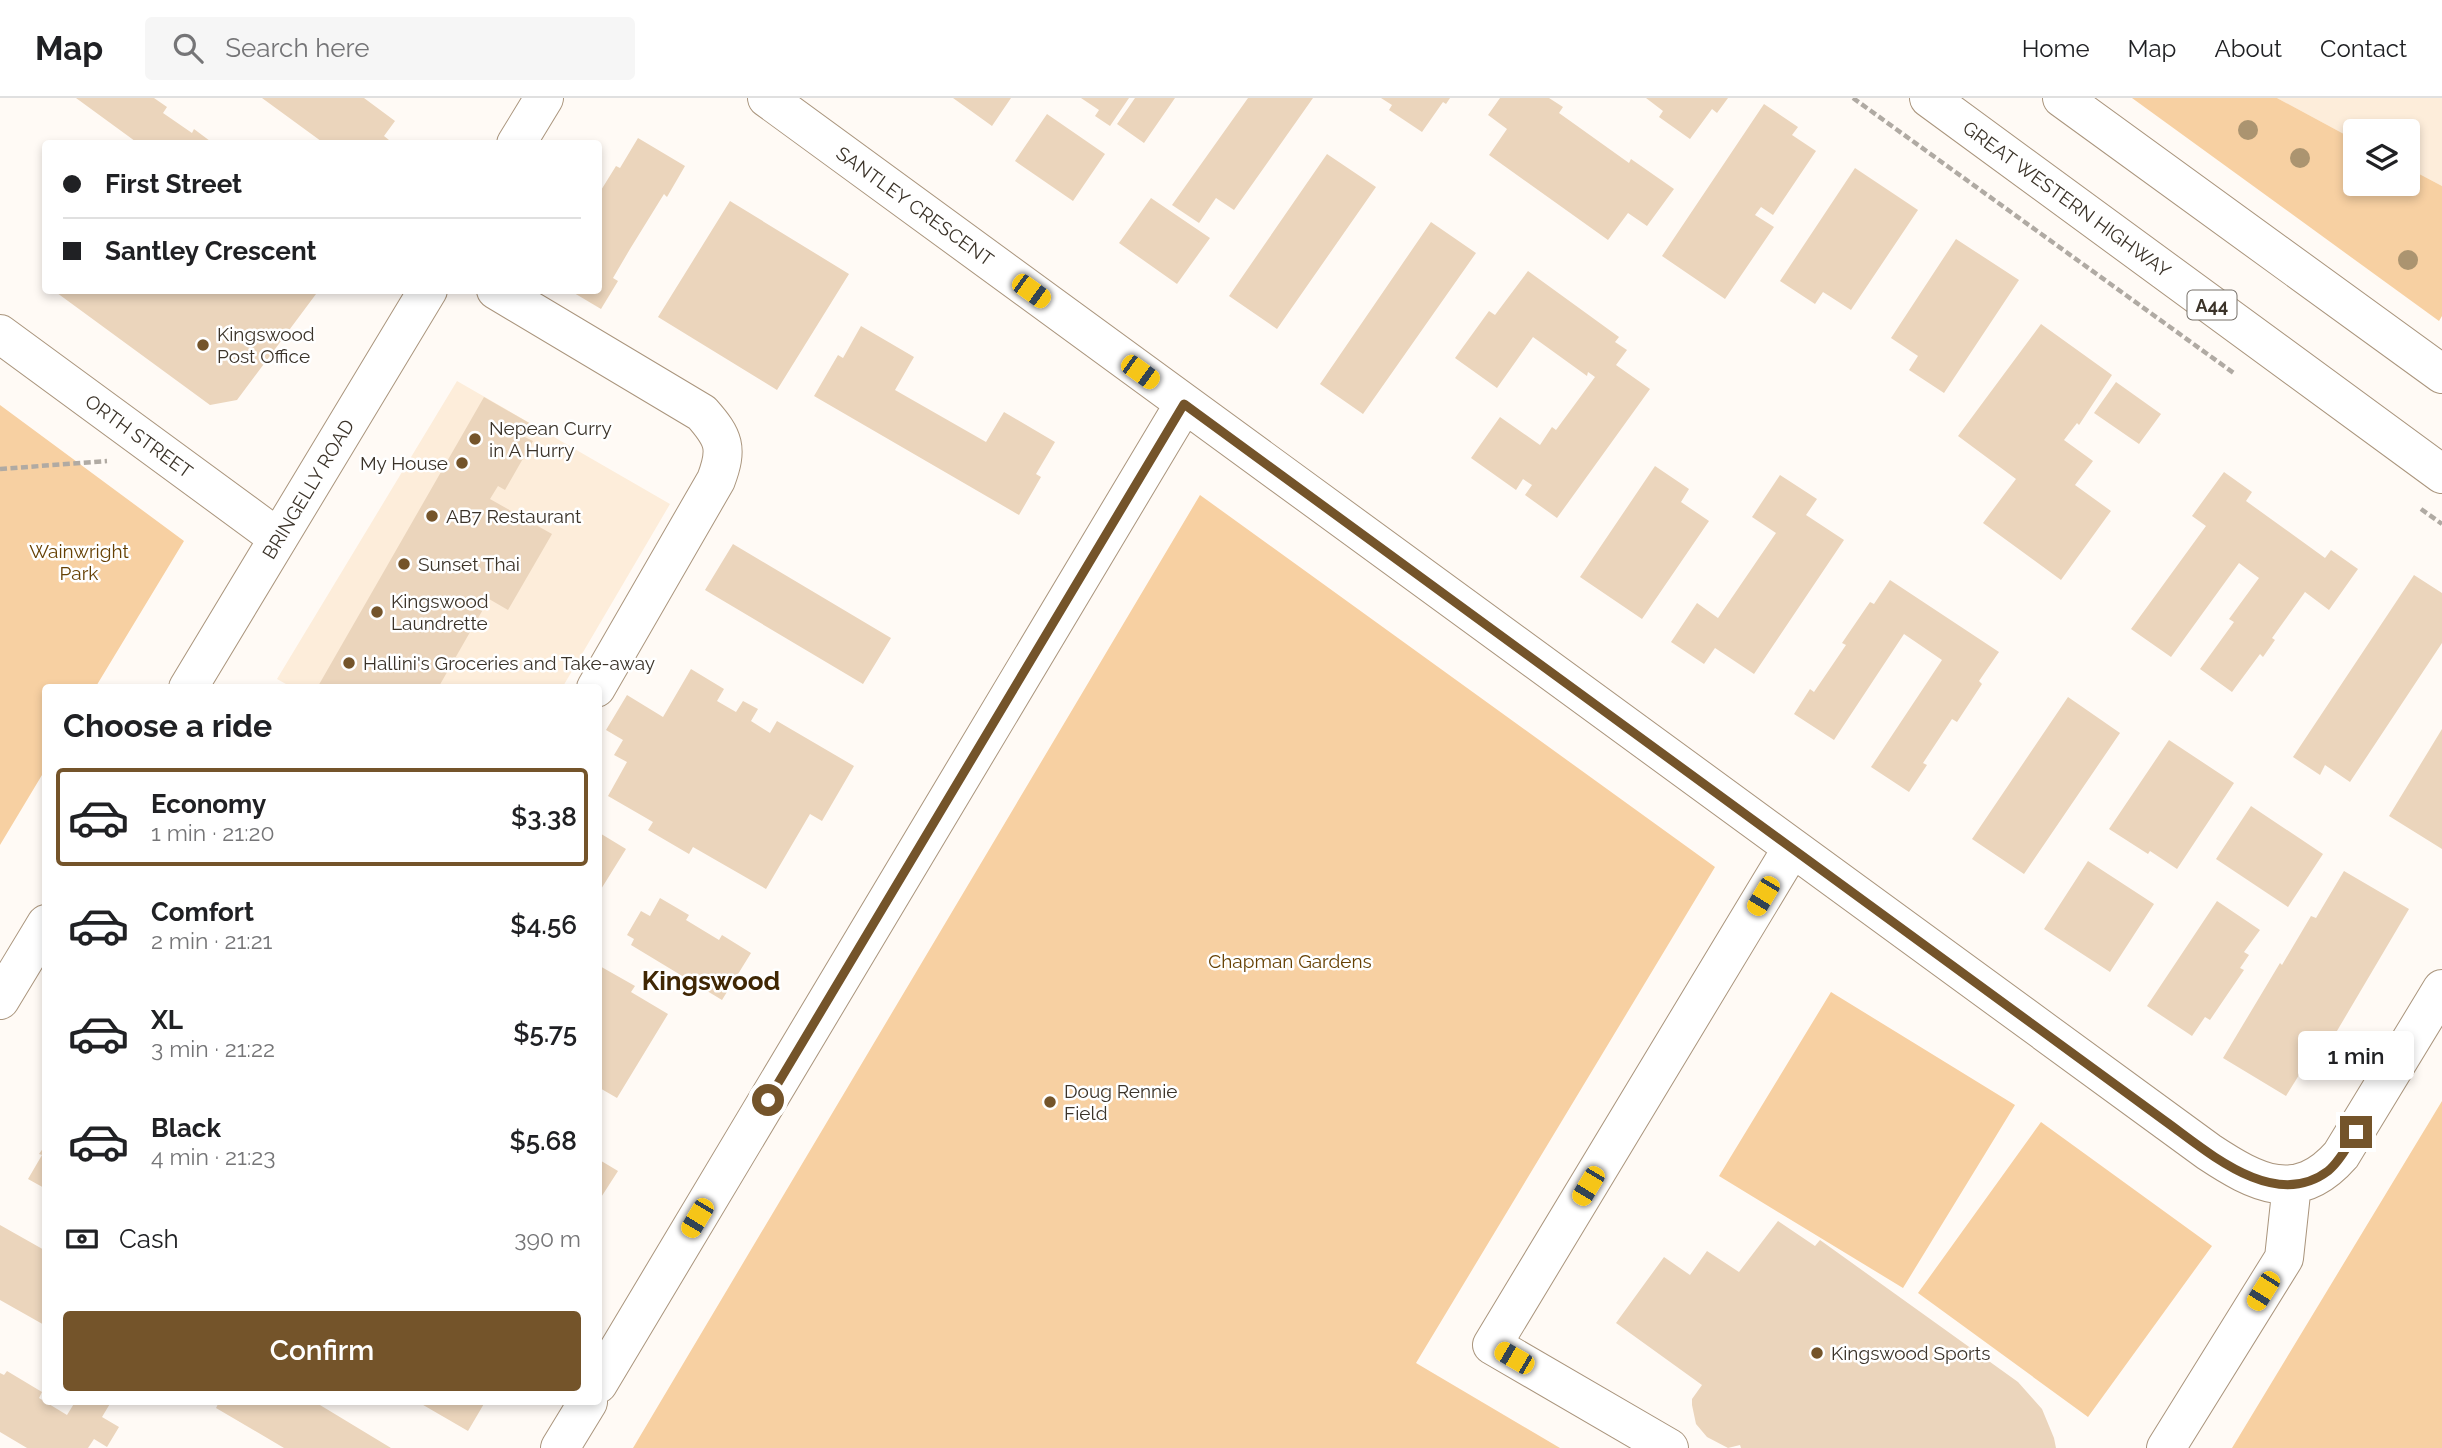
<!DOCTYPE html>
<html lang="en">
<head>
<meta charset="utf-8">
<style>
  :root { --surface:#fff; --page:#f6f6f6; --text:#202124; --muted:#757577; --line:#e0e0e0; --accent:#74542a }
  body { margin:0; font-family:Raleway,sans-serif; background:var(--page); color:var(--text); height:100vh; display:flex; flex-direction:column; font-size:26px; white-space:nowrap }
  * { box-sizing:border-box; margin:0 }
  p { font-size:23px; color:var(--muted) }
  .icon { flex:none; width:38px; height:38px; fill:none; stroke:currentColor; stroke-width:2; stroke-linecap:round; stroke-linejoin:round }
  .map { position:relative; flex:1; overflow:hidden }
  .drawer { position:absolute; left:42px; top:586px; width:560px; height:721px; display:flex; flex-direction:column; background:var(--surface); border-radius:7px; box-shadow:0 4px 10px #0003 }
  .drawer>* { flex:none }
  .hud { position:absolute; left:42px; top:42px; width:560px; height:154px; border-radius:7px; box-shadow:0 4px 10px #0003; display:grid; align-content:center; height:154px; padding:0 21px; background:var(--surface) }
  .fabs { position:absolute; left:2343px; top:21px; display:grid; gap:14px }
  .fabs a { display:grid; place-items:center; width:77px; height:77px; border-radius:7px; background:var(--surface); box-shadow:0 4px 10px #0003; font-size:35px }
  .end { position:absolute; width:32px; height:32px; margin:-16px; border:9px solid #74542a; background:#fff; box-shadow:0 0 0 4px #fff }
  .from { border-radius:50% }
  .bubble { position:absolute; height:49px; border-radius:7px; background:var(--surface); box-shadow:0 4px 10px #0003; font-size:23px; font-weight:600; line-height:49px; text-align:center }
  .car { position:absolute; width:21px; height:42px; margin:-21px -10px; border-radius:9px; box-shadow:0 0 5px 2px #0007; background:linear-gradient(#f5c518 24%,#345 0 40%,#f5c518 0 76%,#345 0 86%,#f5c518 0) }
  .hud b { display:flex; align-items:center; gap:24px; height:66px; font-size:26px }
  .hud b+b { border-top:2px solid var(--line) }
  .hud i { width:18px; height:18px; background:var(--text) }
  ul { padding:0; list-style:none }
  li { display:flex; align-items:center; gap:21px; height:98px; margin:0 14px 10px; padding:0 7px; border:4px solid transparent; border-radius:7px }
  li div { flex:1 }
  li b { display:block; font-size:26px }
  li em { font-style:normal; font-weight:600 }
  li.selected { border-color:var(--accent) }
  li>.icon { width:63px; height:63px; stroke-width:1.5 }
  h2 { padding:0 21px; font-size:32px; line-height:84px }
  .pay { display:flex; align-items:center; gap:18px; height:77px; padding:0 21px; font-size:26px }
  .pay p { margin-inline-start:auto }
  .primary-button { display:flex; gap:14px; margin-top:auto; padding:14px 21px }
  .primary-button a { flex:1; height:80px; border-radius:7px; background:var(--accent); color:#fff; font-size:28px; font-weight:600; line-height:80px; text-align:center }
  header { display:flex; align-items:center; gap:42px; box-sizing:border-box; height:98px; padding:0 35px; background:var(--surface); border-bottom:2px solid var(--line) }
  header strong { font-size:33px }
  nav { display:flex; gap:38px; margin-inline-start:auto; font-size:24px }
  .search { width:490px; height:63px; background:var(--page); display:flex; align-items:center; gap:18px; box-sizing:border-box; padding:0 24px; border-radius:7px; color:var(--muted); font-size:26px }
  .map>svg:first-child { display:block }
  .built { fill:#fdedda }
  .green { fill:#f7d0a2 }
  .building { fill:#ebd5bc }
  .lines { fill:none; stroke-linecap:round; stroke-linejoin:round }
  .minor-casing { stroke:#aa957d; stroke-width:40 }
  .major-casing { stroke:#aa957d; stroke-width:40 }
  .highway-casing { stroke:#aa957d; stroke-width:40 }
  .path { stroke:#b0aaa3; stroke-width:4.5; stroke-dasharray:7 3.5; stroke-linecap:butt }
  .minor { stroke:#fff; stroke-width:38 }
  .major { stroke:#fff; stroke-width:38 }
  .highway { stroke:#fff; stroke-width:38 }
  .tree { fill:#ab9470 }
  .route { stroke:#74542a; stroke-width:9 }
  .poi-dot { fill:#74542a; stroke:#fff; stroke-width:2.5 }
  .labels { text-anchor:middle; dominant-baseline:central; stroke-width:5; stroke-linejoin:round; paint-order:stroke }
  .shield { fill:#fff; stroke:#767069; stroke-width:2 }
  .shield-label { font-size:18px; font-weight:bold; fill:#3b3329 }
  .street-label { font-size:19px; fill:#3b3329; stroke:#fff }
  .poi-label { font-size:19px; fill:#3b3329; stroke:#fff; text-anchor:start }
  .park-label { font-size:19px; fill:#664003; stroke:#fff }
  .district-label { font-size:26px; font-weight:bold; fill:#402704; stroke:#fff }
</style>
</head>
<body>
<header>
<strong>Map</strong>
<div class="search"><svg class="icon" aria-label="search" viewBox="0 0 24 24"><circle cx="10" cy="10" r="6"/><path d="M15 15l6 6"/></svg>Search here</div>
<nav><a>Home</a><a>Map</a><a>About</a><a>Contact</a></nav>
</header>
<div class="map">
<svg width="2442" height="1350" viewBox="0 0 2442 1350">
  <rect width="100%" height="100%" fill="#fffaf5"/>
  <path class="built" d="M2277,0H2442V88L2408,70V33H2356L2355,42Z
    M457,283L670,406L562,590H293L277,581Z"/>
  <path class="green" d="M2132,0H2277L2355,42L2356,86H2408V70L2442,88V218L2439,223Z
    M0,307L184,443L95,590H46L45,672L0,747Z
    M1200,397L1715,769L1416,1265L1560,1350H633Z
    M1831,894L2015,1007L1903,1190L1719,1078Z
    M2442,1003V1350H2232Z
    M2041,1024L2212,1148L2088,1319L1918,1195Z"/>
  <path class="building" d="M76,0H154L167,9L163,15L192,35L194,31L214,46H139Z
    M262,0H364L395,23L384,38L394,46H325Z
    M953,0H1011L992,28Z
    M1081,0H1129L1110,28L1095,18L1099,12Z
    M1135,0H1175L1144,45L1117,26Z
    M1248,0H1313L1234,112L1216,100L1199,125L1172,107Z
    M1381,0H1450L1446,6L1443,4L1422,34L1389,12L1392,7Z
    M1500,0H1549L1563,9L1559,15L1629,65L1631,61L1674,91L1647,128L1628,115L1608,142L1489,57L1507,31L1488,17Z
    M1646,0H1728L1717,15L1712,11L1690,41L1659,19L1663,13Z
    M1764,6L1798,29L1792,37L1816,53L1773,117L1761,109L1755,117L1774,129L1725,201L1662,158Z
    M1047,16L1105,56L1073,103L1015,63Z
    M638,40L685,68L667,99L664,96L630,151L613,180L618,183L601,211L569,192H598V97L616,68L620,70Z
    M1327,56L1376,89L1277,231L1229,198Z
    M1855,70L1918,112L1851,212L1823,194L1815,206L1780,183Z
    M1151,100L1210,140L1177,186L1119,145Z
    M730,103L849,176L777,292L658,219Z
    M1431,124L1476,155L1363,316L1320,286Z
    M1956,141L2019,182L1944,295L1909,272L1918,258L1891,240Z
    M1528,173L1619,239L1615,244L1627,252L1616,267L1650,291L1557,420L1525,397L1532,387L1523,381L1516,392L1471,360L1500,319L1540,347L1552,329L1556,332L1595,279L1588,274L1587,278L1533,239L1497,290L1455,260L1489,213L1495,217Z
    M53,192H319L237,302L210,307Z
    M2041,226L2112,277L2079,327L2077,325L2064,342L2093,363L2075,387L2111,413L2061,482L1983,425L2016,381L1958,338Z
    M861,228L914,259L895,292L986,344L1004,314L1055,344L1036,376L1041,379L1019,417L814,298L838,257L843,260Z
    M2116,284L2161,316L2139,346L2094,315Z
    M484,299L531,326L523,338L533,343L505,392L498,388L490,401L552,436L508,512L489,501L438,590H317Z
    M1655,368L1689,391L1681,404L1709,423L1642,521L1580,479Z
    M2224,374L2252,394L2246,403L2325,460L2331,452L2358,471L2329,512L2305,494L2272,540L2275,542L2263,559L2260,556L2232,594L2200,571L2234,524L2229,521L2259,480L2239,465L2171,559L2131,531L2206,428L2192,418Z
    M1780,377L1817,401L1806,417L1844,442L1754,576L1715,550L1704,566L1671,544L1697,505L1718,520L1776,435L1752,419Z
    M733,446L891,540L863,586L705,492Z
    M2414,477L2442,495V545L2350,684L2325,667L2320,677L2293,659Z
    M1890,482L1999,554L1979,583L1982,586L1957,624L1952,621L1923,665L1927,667L1909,694L1871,669L1942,562L1904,536L1834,642L1794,616L1810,591L1814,594L1846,547L1842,545L1870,504L1874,506Z
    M691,571L724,591L717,603L736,614L743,603L758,611L751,623L770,635L777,623L854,668L822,723L810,716L766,791L693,749L689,756L648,732L653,724L608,698L627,664L614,657L623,642L606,632L627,597L663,619Z
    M2068,599L2120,635L2024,776L1972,741Z
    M2442,631V751L2389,718Z
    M2169,642L2234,685L2177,771L2150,753L2148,756L2109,731Z
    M2251,708L2323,756L2288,809L2216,761Z
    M598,734L626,751L598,796Z
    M2088,763L2154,806L2110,874L2044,831Z
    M2344,773L2409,811L2308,982L2299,977L2286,998L2223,960L2280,865L2282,867L2311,818L2316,820Z
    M660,800L689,817L686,822L719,842L722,837L751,855L722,902L631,847L634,841L627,837L641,813L650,818Z
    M2217,803L2260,832L2244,854L2249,857L2240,870L2244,872L2210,922L2205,919L2192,938L2147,908Z
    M598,867L635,888L631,894L668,916L617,1000L598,989V931L602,925L598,923Z
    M46,1046V1091L28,1081L42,1057L39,1056Z
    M598,1061L618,1073L598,1104Z
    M1778,1123L1815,1148L1820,1142L2018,1284L2042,1311L2054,1340L2056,1350H1741L1740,1347L1728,1350L1707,1339L1696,1326L1692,1307V1301L1702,1287L1616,1225L1664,1159L1690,1177L1707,1153L1739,1174Z
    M0,1127L46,1153V1228L0,1202Z
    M7,1273L42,1294L39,1300L67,1317L75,1304H111L102,1319L119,1329L107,1349L94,1341L88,1350H27L0,1334V1275L4,1277Z
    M219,1304H315L391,1350H284L216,1310Z
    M418,1304H485L468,1333Z"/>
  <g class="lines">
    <defs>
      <path id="minor" d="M767,0L2209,1054C2256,1085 2297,1107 2341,1057L2442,891
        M496,192L702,315C724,340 728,350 716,382L596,590
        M0,236L278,440
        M598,1286L1184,306
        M560,1350L588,1304
        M1669,1350L1492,1247L1792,750
        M2166,1350L2284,1160L2292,1086"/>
      <path id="major" d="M516,46L544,0
        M188,590L428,192
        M0,902L46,826"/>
      <path id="highway" d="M1929,0L2442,376
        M2062,0L2442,276"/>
    </defs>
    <use href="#minor" class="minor-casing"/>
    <use href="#major" class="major-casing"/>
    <use href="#highway" class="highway-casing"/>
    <path class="path" d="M1853,0L2235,276
      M0,371L107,363
      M2421,411L2442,426"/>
    <use href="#minor" class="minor"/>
    <use href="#major" class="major"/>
    <use href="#highway" class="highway"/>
  </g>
  <g class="tree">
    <circle cx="2248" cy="32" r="10"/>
    <circle cx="2300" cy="60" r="10"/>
    <circle cx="2408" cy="162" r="10"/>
  </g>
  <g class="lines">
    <path class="route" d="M768,1002L1184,306L2165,1023C2207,1053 2274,1114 2328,1073C2340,1063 2348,1047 2356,1034"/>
  </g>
  <g class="poi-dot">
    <circle cx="203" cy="247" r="7"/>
    <circle cx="475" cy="341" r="7"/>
    <circle cx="462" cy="365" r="7"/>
    <circle cx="432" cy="418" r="7"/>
    <circle cx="404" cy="466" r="7"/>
    <circle cx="377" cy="514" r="7"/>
    <circle cx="349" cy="565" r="7"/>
    <circle cx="1050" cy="1004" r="7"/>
    <circle cx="1817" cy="1255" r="7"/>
  </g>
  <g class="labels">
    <rect class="shield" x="2187.5" y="192.5" width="49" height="29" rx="5"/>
    <g class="shield-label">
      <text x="2212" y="207">A44</text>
    </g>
    <g class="street-label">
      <text transform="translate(2067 101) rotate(36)">GREAT WESTERN HIGHWAY</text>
      <text transform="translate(915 108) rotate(36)">SANTLEY CRESCENT</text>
      <text transform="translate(139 338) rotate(36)">ORTH STREET</text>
      <text transform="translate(308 391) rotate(-59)">BRINGELLY ROAD</text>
    </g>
    <g class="poi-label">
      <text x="217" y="236">Kingswood<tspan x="217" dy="22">Post Office</tspan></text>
      <text x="489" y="330">Nepean Curry<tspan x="489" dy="22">in A Hurry</tspan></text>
      <text x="448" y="365" text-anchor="end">My House</text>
      <text x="446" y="418">AB7 Restaurant</text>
      <text x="418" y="466">Sunset Thai</text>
      <text x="391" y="503">Kingswood<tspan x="391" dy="22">Laundrette</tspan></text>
      <text x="363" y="565">Hallini's Groceries and Take-away</text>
      <text x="1064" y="993">Doug Rennie<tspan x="1064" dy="22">Field</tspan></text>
      <text x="1831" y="1255">Kingswood Sports</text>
    </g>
    <g class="park-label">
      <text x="79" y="453">Wainwright<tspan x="79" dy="22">Park</tspan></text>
      <text x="1290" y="863">Chapman Gardens</text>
    </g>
    <g class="district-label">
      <text x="711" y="883">Kingswood</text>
    </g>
  </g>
</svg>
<div class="fabs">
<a><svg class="icon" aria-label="layers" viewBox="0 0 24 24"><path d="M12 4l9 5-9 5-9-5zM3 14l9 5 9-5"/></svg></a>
</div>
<i class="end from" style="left:768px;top:1002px"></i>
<i class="end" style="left:2356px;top:1034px"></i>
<div class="bubble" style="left:2298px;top:933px;width:116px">1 min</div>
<i class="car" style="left:1031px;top:193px;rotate:126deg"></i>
<i class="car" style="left:1140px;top:274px;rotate:126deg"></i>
<i class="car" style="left:1763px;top:798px;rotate:211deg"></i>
<i class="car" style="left:1588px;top:1088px;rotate:211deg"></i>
<i class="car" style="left:697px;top:1120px;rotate:211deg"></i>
<i class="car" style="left:2263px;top:1193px;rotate:212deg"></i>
<i class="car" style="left:1514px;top:1260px;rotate:300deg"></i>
<div class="hud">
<b><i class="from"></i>First Street</b>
<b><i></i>Santley Crescent</b>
</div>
<section class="drawer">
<h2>Choose a ride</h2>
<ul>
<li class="selected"><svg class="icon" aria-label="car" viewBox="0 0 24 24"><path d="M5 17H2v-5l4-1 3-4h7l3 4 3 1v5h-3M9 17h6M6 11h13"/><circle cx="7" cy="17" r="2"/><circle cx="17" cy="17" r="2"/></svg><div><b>Economy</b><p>1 min · 21:20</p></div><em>$3.38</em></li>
<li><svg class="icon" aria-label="car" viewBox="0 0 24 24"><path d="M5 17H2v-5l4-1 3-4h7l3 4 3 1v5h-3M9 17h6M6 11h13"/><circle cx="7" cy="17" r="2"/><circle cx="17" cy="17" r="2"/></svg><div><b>Comfort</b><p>2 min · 21:21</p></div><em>$4.56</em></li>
<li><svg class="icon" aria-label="car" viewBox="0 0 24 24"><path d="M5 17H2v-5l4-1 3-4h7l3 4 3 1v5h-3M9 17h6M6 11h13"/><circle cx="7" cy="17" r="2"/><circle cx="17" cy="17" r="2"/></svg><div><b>XL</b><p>3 min · 21:22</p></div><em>$5.75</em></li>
<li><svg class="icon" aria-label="car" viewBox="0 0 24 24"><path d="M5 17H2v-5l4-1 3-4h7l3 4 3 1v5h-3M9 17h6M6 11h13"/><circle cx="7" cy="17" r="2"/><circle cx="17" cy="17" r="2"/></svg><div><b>Black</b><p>4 min · 21:23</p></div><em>$5.68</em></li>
</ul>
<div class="pay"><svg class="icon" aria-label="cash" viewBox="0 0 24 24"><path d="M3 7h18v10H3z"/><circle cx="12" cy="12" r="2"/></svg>Cash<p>390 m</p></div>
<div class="primary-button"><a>Confirm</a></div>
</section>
</div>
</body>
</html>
